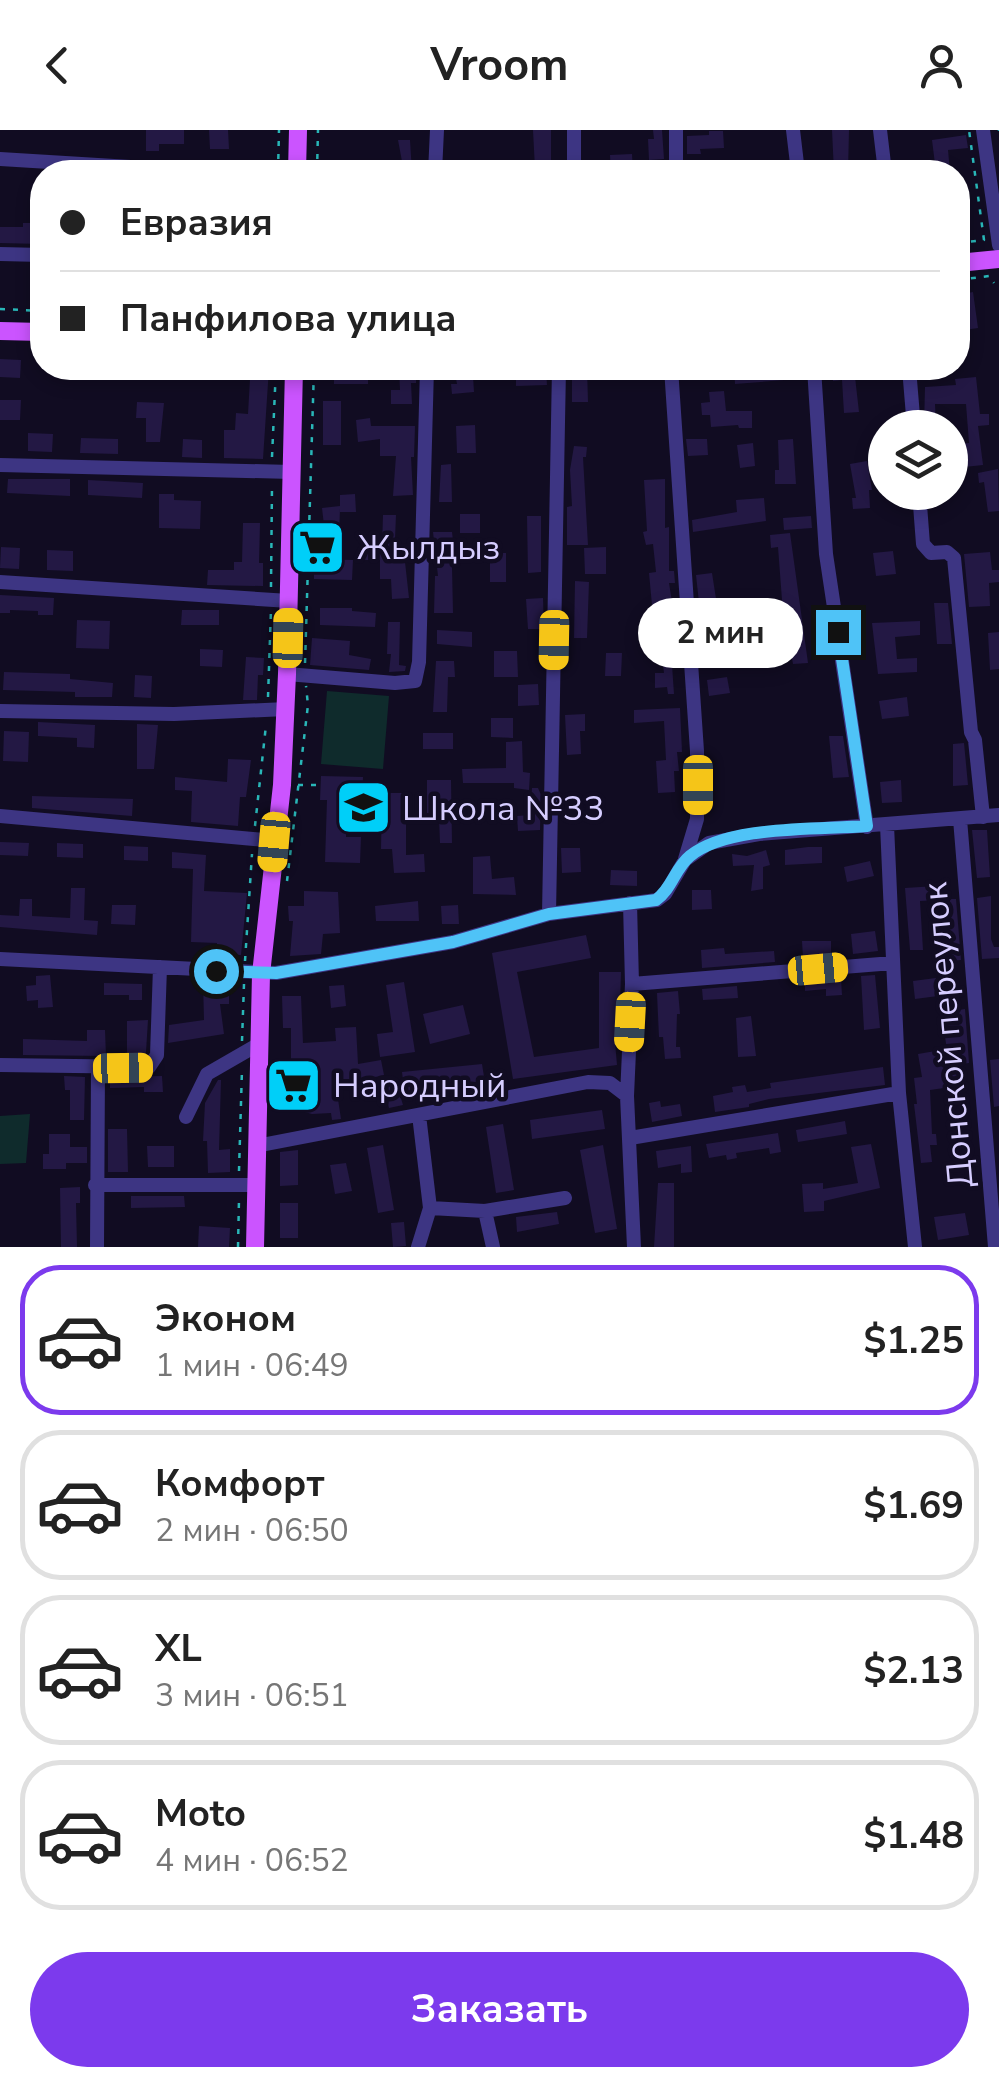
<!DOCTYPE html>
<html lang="ru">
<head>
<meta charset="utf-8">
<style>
  :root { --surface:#fff; --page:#f6f6f6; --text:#222; --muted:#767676; --line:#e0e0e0; --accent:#7c3aed }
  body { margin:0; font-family:"Nunito Sans",sans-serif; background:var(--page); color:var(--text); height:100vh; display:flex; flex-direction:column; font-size:38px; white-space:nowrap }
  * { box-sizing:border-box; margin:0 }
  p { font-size:32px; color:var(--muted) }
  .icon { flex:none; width:55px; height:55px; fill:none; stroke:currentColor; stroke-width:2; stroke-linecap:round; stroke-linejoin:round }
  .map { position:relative; height:1117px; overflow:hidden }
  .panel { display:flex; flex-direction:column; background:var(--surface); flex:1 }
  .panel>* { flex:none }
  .guide { position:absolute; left:30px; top:30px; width:940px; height:220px; border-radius:40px; box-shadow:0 5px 15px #0003; display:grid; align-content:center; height:220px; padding:0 30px; background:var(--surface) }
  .controls { position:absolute; left:868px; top:280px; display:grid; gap:20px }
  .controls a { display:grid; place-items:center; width:100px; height:100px; border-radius:50%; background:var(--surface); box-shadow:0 5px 15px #0003; font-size:50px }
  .end { position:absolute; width:45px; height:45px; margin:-22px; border:12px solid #4fc3f7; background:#111; box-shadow:0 0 0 5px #111 }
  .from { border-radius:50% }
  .bubble { position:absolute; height:70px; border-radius:35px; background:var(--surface); box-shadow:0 5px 15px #0003; font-size:32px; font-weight:700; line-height:70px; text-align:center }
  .car { position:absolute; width:30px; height:60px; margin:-30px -15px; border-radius:12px; box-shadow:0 0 8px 2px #0007; background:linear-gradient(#f5c518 24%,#345 0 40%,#f5c518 0 76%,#345 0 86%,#f5c518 0) }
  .guide b { display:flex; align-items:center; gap:35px; height:95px; font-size:38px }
  .guide b+b { border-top:2px solid var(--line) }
  .guide i { width:25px; height:25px; background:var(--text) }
  ul { padding:18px 0 0; list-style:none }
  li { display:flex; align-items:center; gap:30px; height:150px; margin:0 20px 15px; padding:0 10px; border:5px solid var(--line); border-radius:40px }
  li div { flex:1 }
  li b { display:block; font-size:38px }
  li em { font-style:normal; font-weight:700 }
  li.selected { border-color:var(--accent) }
  li>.icon { width:90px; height:90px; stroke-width:1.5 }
  .cta { display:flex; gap:20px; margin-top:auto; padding:20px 30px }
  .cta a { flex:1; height:115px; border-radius:60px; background:var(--accent); color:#fff; font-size:40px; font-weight:700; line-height:115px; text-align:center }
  header { display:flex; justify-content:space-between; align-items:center; height:130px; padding:0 30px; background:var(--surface); font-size:45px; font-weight:700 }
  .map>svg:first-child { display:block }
  .green { fill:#0f2b2c }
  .building { fill:#231844 }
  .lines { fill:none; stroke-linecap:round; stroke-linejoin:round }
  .path { stroke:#29b7b8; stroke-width:2.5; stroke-dasharray:5 8; stroke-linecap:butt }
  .minor { stroke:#3d3583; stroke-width:14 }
  .major { stroke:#cb54ff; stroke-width:18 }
  .route { stroke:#4fc3f7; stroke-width:12 }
  .labels { text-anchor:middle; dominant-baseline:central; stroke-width:9; stroke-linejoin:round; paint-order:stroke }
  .poi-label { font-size:35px; fill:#d6cdff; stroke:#110c22; text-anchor:start }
  .street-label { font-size:35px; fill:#d6cdff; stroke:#110c22 }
</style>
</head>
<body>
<header><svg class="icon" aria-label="back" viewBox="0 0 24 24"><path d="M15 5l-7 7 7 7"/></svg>Vroom<svg class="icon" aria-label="person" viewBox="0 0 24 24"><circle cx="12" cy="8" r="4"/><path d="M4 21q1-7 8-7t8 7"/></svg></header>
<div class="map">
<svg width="999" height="1117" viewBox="0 0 999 1117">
  <rect width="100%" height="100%" fill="#110c22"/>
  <path class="green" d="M327,561L389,566L383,639L321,634Z
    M30,984L26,1033L0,1034V986Z"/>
  <path class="building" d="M146,0H184V14H159V21H146Z
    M209,0H228L229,19H210Z
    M533,0H551V38L535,39Z
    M653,0H662L664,29L649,30L648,9H654Z
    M832,0H849L848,42H834Z
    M709,1H723L724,18L700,19L701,24H687V6L709,5Z
    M966,5L968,18L948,20L950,42H936L932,10Z
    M398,10H410L412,42H404Z
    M632,24L633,42H611L610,25Z
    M23,93H42V114L0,113V97H23Z
    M973,162L978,198L958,201V165Z
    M0,229L21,230L20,248L0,247Z
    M207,238H269L263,329L224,328V300H235L236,283L248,284L250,249L207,247Z
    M334,238H368V254H334Z
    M399,238H416V253H411L412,274H391V260H400Z
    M454,238H477L478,246H473L474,262L452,264L451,254H457Z
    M572,238H587L588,272H572Z
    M734,238H783L784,250L735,254Z
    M854,238L859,282L844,283L842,250L833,251L832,240Z
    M546,241L547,255L516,256V242Z
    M976,247L980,284H989V295L978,296L983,335L955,338L952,315L969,313L966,274H935L936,296H924L925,257L956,255L955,249Z
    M724,261L726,281H752V298H739L738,295L711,297L710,285H702L701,273L710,272L709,262Z
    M0,270H21L20,290H0Z
    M323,271H341V315H323Z
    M137,272L164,273L160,312H146V288H136Z
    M370,288L371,296H415L414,327H411L413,365L393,366L396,326H380V309L358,312L356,290Z
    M475,295L476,323H457L456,296Z
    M28,303L53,304L52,322L28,321Z
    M81,308L118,309V324L80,323Z
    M183,309L202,310V328L182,327Z
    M686,309H707L708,325L688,326Z
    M793,309L796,354H775V340H779L778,310Z
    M753,313L755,336L740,338L737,315Z
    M574,316L587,317L586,327H583L588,415H567V377L572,376L570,340Z
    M867,331L872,360H869L870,378L853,379L852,368H856L850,334Z
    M451,334L452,372H439L441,335Z
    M998,339L999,381L988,382L984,352L979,353L978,343Z
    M8,349H70V366L7,363Z
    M665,349V398L669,397V441H674L675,453H669L672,472L652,475L649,443L656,442L653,414L646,415L643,402L647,401L644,350Z
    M88,350L143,353L142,368L88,365Z
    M159,364H174V370L201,371L200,399L159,398Z
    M355,364L356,382H340V378L339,407L320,406V395H324L322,378L340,376V365Z
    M764,368L766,391L693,402L692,390L737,382L736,370Z
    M460,384H480V403H460Z
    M383,385H396L394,433L405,432L409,468L392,469L391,449H380V430H365V417H382Z
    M527,386H541V442L528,443Z
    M811,386L812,398L784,400L783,388Z
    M243,393H260L259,433H263V456L207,455L208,440H234V432H242Z
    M433,402H452L456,437H452L453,483H434L435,446H438Z
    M790,403L808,533L793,534L782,470L778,417L771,418L770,405Z
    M1,417L20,418L19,439L0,438Z
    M606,417V444H585L584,418Z
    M47,420L73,421V441L47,440Z
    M893,421L896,444L876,446L873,423Z
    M990,422L992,440H999V452L989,453L990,476L969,477L964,424Z
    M490,423H506V452H490Z
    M314,429L353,430L352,450L314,449Z
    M712,443L719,488L701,491L696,445Z
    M575,451L589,452L587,508H574Z
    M0,465L54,468L53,485H38V481L10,480V483H0Z
    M543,468L544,499H528L526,469Z
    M934,473H948L952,514H937Z
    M320,478H352V481L376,483L375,497L320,495Z
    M182,480H219V495H181Z
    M77,490L110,491L109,519L76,518Z
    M677,491L678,504H672L676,534L672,535L674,564H668L667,557L655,558V543H664L658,494Z
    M920,491V505L895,507L897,529L917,528V542L878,544L872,493Z
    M388,492H400L399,535L406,536L405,541L389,542L391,524H387Z
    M437,500L472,502V517L437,514Z
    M999,502V539L990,540L988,503Z
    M741,507L745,524L706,532L702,515Z
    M312,508L350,511L349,525L371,529L369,540L310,535Z
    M200,519L223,520L222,537L200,536Z
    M494,521H517L518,547H494Z
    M606,523H622L621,546H605Z
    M246,527L264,528L263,545H258L257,570H243Z
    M436,531H454L455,547H448L447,582H433Z
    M4,542L70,544V549L113,553L112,567H75V562L3,560Z
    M135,545L152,546L151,568L134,567Z
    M727,547L730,563L709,566L707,550Z
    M538,554L539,575L518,576V555Z
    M907,567L909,586L882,589L879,571Z
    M680,578L682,622H677L679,641H674L675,662L658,663L656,631L666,630L664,591L634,593V580Z
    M585,584V601H580L581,624L567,625L565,585Z
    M491,588H513V608L491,607Z
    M38,592L95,595L94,618L77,617V608L38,606Z
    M137,594L158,595L154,639H137Z
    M4,601L29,602L28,632L3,631Z
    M423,603H453V619H423Z
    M829,606H843L849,647L833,648Z
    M522,611L523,642L530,643L529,660L514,658V653H463L462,639L506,638V612Z
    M964,613L968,655L953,656V614Z
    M228,629L251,630L246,667H240L238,696L191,692L192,661L175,660V647L227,652Z
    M321,646L363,647L362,674H347L346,707H361L360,733L325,732L327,670H320Z
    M427,650H451L452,713H440L439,687H427Z
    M901,650L902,672L882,673L880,652Z
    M532,658H538L541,665L540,700L518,701L517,686L530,685Z
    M382,663H406V725L424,724L425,742L394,743L392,719H381Z
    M32,666L133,669L132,686L32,678Z
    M972,700H987L990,747L977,748Z
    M0,712L29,713L28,726L0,725Z
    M57,713L83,714V728L57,727Z
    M124,716L148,717V731L124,730Z
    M808,717H822V733L785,735V720Z
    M561,718H580L581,742L562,743Z
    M766,720L770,735L763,737V759L751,761L754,735L733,736L732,724L747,726Z
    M172,722L206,725L204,761L247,763L241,825L217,824V813L191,812L193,739L172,738Z
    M490,726L492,749L514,747L516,765L473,764V727Z
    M870,731L874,746L847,752L844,737Z
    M611,740L637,741V756L610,755Z
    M936,756L937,770L920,771L923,820H910L905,758Z
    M71,758H85L84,790L98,791L97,805L0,797V785L19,786L20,769H32V786L70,788Z
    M692,760H711L712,779L692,780Z
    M304,761L338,762L340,803L323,804L321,824L290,826L293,791H289L288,776H304Z
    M991,766V809L994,817H999V828L982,829L977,768Z
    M950,769H956L961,830L949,831Z
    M418,771L419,791H376L375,776Z
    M112,775H136L135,795L111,794Z
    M458,775L459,794H442L441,776Z
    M875,801L878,821L853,824L851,804Z
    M586,805L591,828L517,842L534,927L599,918V842H621L619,912H615L617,935L513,949L492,823Z
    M802,811H831V826L803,828Z
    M724,818L725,824L774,821L775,832L702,838L701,820Z
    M50,845L53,877L38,878V870L27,871L26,856L36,855V846Z
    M875,845L880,898L864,900L861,846Z
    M936,848L938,866L915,869L913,851Z
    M841,849L842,865L826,866V859L805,861V851Z
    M203,850L229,851V874H220L224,904L168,913L169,895L204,890Z
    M404,852L415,922L380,927L377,904L393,902L386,855Z
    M104,853L142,854V870H129V865H104Z
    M344,855L346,876L331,878L329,856Z
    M737,856L738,868L703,870L702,859Z
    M678,861L680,884H677L676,917H680L681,928L665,929L663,907H659L657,863Z
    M282,866H301L303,913L336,911L335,898L356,897L358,934L381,930L384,945L336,956L341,989L332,990L331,983L312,984L301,981L291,965V898H283Z
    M463,875L470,904L430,914L423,884Z
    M965,879L969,933L962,934L965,955L930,960L932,1004H936L937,1015H930L932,1032L921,1033L914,974H917L914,948L922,947L918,924L947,919L941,883Z
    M751,886L756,926L738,927L736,888Z
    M148,890L146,922L143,926H127V891Z
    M87,900H105L106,926L23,925V909L87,911Z
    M999,929V976L994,977L990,930Z
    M482,934L485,953L400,965L403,975L389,978L383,955L403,950L402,942Z
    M883,937L885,955L769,969L749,974V977L715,982L713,966L733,962L732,957L745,955L747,962L771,958L770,953Z
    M64,946L85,947L84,990H70V960H65Z
    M162,946L163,962H144V957L110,958V947Z
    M218,950H221L219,1020L230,1019V1042L208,1043L207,1011H203L205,973Z
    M660,971L661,977L680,974L682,986L652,992L649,973Z
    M602,980L605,999L532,1009L530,990Z
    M845,991L847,1004L798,1012L796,1000Z
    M503,994L514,1060L496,1063L486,997Z
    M108,999H127L128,1042H108Z
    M778,1003L781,1022L770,1024L769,1018L736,1023L737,1028L727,1030L726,1025L709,1028L706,1014Z
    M49,1004H70V1017H87V1033H66V1039H43V1024H49Z
    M871,1014L880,1058L824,1071V1081L804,1082L802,1054L823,1053V1059L858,1053L851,1017Z
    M383,1015L394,1080L378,1083L367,1018Z
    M603,1015L617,1099L595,1103L580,1020Z
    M147,1016H174V1037H148Z
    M691,1016L692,1042L681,1043V1034L658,1038L656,1021Z
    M298,1020V1055L280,1056V1022Z
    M346,1033L352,1061L335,1064L330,1035Z
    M658,1053H674V1117H654Z
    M80,1057V1073H76L77,1117H61L60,1058Z
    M131,1066H184L185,1077L131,1078Z
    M280,1073H298V1108H280Z
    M557,1082L559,1094L517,1102L516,1087Z
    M965,1083L969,1105L938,1110L934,1087Z
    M404,1092L406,1116L393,1117L391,1093Z
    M199,1096L230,1098L229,1117H198Z"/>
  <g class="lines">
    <path class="path" d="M999,0V1
      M278,42L279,0
      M317,42L318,0
      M958,113L984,110L969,0
      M958,150L989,146L994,153
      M0,179L42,181
      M272,327L276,238
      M271,457L272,355
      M305,533L314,238
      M268,567L271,480
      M298,655H317
      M255,696L266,595
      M287,751L308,575L306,556
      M245,831L252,724
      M242,911L244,854
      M239,1041L242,939
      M238,1117L239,1069"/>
    <path class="minor" d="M793,0L798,42
      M880,0L885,42
      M983,0L999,115
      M0,29L212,42
      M435,42L437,0
      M574,42V0
      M676,42V0
      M0,124L42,125
      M671,238L697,621V689L685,729
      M814,238L826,424L867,697
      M909,238L914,298
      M0,335L292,342
      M919,362L923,414L931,423L947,422L954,428L971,602L975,610L983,687
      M0,452L289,471
      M287,544L395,553L415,551L419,532L427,238
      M0,581L174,584L286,579
      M0,686L275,711
      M960,689L995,1117
      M887,695L899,963L915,1117
      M630,773L632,854L627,966L634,1117
      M549,784L559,238
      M0,829L276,843L453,812L549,784L657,770L665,764L685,730L709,713L759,704L999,685
      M632,854L893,833
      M0,935L149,937L157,925L160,837
      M419,985L430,1078
      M186,987L207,944L259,914
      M630,1008L899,963
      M256,1016L588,952L610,953L627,966
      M95,1055H256
      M485,1081L493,1117
      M97,1117L98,938
      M418,1117L430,1078L485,1081L565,1068"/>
    <path class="major" d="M297,42L298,0
      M958,133L999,129
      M0,201L42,202
      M255,1117L261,844L282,655L287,544L294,238"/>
  </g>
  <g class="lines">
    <path class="route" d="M216,841L276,843L453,812L549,784L656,770C672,759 675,738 690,726C728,695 817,700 867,696L838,502"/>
  </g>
  <defs>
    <symbol id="supermarket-square" viewBox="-11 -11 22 22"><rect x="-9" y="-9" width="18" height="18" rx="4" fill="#00cff8" stroke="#110c22"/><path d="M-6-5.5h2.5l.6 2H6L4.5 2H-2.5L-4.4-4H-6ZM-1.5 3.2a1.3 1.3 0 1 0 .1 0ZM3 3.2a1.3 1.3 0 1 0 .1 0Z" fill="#111"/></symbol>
    <symbol id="school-square" viewBox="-11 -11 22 22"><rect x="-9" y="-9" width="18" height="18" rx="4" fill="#00cff8" stroke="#110c22"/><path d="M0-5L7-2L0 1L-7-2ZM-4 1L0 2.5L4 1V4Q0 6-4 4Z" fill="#111"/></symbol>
  </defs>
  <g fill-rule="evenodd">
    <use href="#supermarket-square" x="286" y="386" width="63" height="63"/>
    <use href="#school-square" x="332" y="646" width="63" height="63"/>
    <use href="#supermarket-square" x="262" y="924" width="63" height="63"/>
  </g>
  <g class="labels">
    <g class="poi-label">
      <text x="357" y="417">Жылдыз</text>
      <text x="402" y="678">Школа №33</text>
      <text x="333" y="955">Народный</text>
    </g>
    <g class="street-label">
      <text transform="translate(948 905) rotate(-95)">Донской переулок</text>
    </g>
  </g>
</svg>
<div class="controls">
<a><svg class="icon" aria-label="layers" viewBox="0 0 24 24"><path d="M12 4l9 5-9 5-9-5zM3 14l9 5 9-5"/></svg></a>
</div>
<i class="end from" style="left:216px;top:841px"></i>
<i class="end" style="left:838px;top:502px"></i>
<div class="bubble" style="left:638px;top:468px;width:165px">2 мин</div>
<i class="car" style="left:288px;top:508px;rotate:1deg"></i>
<i class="car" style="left:554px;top:510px;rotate:181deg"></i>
<i class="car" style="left:698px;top:655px;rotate:180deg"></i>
<i class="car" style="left:274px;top:712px;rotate:185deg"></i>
<i class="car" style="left:818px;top:839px;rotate:85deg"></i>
<i class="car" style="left:630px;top:892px;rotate:183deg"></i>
<i class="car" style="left:123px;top:938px;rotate:89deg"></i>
<div class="guide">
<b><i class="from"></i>Евразия</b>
<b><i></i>Панфилова улица</b>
</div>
</div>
<section class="panel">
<ul>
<li class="selected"><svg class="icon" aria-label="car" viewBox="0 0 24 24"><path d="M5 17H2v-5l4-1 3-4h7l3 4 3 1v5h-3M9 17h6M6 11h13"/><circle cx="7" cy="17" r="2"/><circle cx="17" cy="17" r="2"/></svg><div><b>Эконом</b><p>1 мин · 06:49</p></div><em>$1.25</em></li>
<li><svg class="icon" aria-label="car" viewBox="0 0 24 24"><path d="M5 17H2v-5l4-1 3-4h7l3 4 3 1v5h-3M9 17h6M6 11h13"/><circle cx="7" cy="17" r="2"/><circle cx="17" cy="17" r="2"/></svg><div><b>Комфорт</b><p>2 мин · 06:50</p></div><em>$1.69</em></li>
<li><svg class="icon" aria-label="car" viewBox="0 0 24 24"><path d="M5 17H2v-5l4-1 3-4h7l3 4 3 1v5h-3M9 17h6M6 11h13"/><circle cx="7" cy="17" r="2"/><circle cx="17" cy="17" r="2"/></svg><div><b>XL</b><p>3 мин · 06:51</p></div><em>$2.13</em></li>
<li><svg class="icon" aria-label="car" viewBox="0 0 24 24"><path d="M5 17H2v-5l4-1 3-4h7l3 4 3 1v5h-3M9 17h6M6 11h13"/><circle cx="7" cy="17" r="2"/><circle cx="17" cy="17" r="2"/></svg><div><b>Moto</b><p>4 мин · 06:52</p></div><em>$1.48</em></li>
</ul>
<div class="cta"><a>Заказать</a></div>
</section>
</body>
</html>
